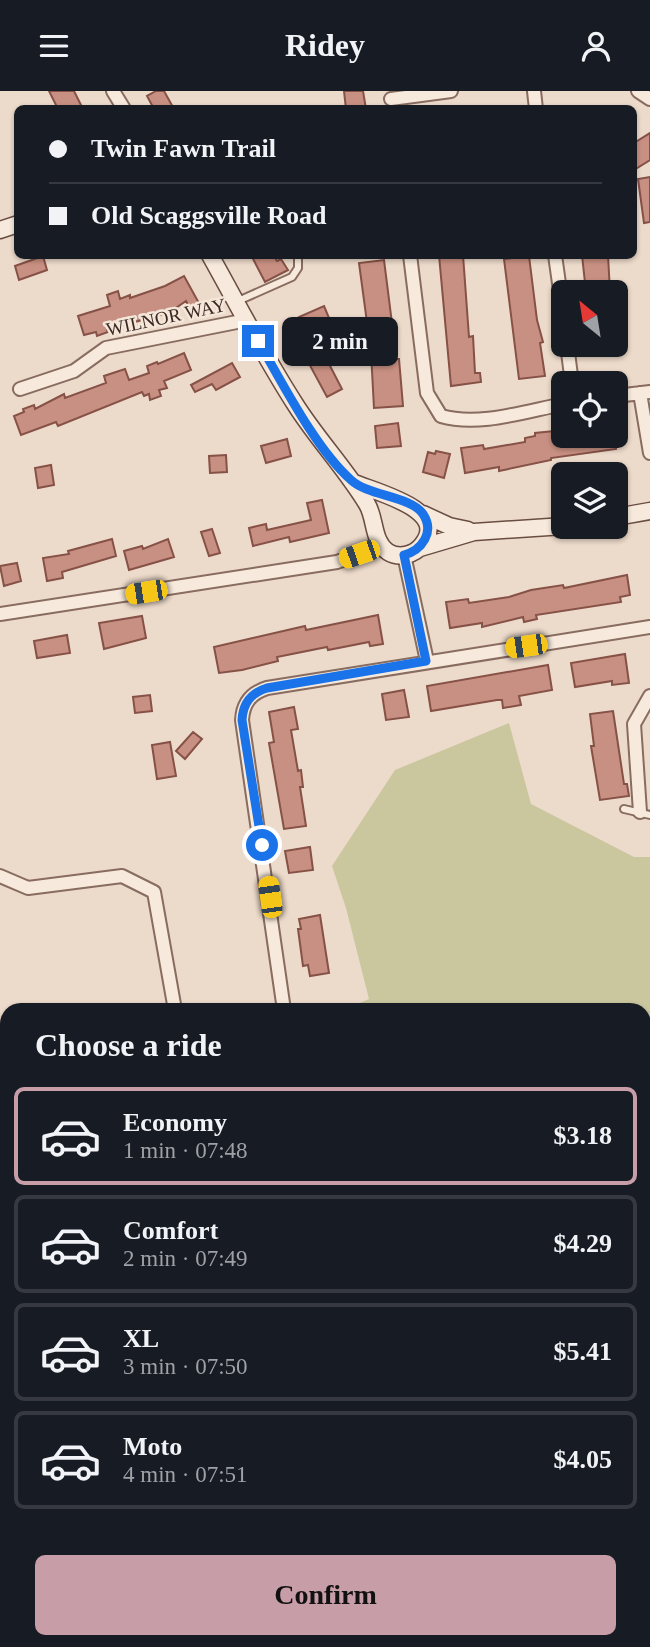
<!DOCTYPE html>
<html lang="en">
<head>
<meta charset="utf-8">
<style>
  :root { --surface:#171b24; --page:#242831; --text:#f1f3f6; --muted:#9ea1a6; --line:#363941; --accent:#c79da8 }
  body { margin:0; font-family:Georgia,serif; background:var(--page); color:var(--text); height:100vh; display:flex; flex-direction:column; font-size:26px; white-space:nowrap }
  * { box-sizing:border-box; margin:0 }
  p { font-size:23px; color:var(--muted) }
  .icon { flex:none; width:38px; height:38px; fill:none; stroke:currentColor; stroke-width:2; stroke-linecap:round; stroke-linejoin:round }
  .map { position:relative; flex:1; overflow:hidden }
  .details { position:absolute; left:0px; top:912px; width:651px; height:646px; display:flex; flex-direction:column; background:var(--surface); border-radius:21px 21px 0 0; box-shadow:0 2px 5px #0004 }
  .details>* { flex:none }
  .hud { position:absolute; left:14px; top:14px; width:623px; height:154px; border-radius:10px; box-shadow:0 2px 5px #0004; display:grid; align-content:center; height:154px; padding:0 35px; background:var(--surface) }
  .needle { width:46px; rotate:330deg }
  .buttons { position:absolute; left:551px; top:189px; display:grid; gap:14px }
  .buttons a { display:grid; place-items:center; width:77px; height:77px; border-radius:10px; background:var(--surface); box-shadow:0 2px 5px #0004; font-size:35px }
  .end { position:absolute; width:32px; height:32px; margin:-16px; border:9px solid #1a73e8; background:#fff; box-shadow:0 0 0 4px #fff }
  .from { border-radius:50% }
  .bubble { position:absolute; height:49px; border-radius:10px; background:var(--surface); box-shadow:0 2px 5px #0004; font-size:23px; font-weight:600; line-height:49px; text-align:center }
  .car { position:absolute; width:21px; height:42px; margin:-21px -10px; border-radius:9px; box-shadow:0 0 5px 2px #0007; background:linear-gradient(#f5c518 24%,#345 0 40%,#f5c518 0 76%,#345 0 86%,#f5c518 0) }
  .hud b { display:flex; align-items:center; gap:24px; height:66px; font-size:26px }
  .hud b+b { border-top:2px solid var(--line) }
  .hud i { width:18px; height:18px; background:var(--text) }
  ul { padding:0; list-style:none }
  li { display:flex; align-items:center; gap:21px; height:98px; margin:0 14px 10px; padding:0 21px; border:4px solid var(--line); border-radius:10px }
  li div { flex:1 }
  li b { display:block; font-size:26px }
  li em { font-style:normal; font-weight:600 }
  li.selected { border-color:var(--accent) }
  li>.icon { width:63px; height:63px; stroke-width:1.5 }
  h2 { padding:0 35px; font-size:32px; line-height:84px }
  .cta { display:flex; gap:14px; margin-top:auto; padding:14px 35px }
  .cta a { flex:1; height:80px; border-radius:10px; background:var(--accent); color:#111; font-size:28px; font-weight:600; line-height:80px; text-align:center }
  header { display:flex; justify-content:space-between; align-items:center; height:91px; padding:0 35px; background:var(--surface); font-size:32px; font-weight:600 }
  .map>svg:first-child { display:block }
  .green { fill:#cac69e }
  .building { fill:#c89082; stroke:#865146; stroke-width:2 }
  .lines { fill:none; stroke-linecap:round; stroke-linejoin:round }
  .lane-casing { stroke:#886c5f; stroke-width:10 }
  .street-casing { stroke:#886c5f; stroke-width:16 }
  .secondary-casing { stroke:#6a4d42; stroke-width:19 }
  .lane { stroke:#f7eadd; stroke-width:6 }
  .street { stroke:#f7eadd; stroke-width:12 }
  .secondary { stroke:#f7eadd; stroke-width:16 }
  .route { stroke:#1a73e8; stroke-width:9 }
  .labels { text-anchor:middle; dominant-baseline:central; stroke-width:5; stroke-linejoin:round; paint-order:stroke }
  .street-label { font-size:19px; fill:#3a2822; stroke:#f4e6d9 }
</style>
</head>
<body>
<header><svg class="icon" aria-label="menu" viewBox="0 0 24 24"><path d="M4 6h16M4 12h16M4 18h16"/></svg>Ridey<svg class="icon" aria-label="person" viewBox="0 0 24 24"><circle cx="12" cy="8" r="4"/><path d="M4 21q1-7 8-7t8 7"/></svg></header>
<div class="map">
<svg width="650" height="1556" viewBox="0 0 650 1556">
  <rect width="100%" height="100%" fill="#ecdaca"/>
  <path class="green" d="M509,632L531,713L634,766H650V1556H0V1351L7,1350V1550H644V919H344L369,908L346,817L332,775L395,679Z"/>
  <path class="building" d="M49,0H74L83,18H58Z
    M156,0H164L174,18H154L147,5Z
    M344,0H363L366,18H346Z
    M650,42V69L634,79V52Z
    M650,86V131L644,132L638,88Z
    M251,164H273L277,170L281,168L288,179L265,191Z
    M439,164H463L469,246L473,245L475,282H480L481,291L451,295Z
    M582,164H608L610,201H586Z
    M43,165L47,179L19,189L15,175Z
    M529,165L537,229L543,251L540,252L545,285L519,288L504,168Z
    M384,169L394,248L389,249L391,268H399L403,315L374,317L371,261L359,172Z
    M184,185L200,214L191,219L186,210L170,221L107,239L108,241L97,245L96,241L84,244L78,225L110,215L107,204L118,200L120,208L130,204V207L165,195Z
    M324,215L329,227L320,231L324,239L308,246L299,226Z
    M325,259L330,268L327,269L342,298L327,306L307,269Z
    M184,262L191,279L164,290L167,297L159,299L161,305L150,309L149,303L144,305L142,301L58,335L56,331L21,344L14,325L24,321L23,318L34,314L35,318L64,303L65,307L106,292L104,285L125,278L129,289L149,282L147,275L157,271L158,273Z
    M232,272L240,286L216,299L212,293L195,301L191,294Z
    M398,332L401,355L377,357L375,335Z
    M564,339V345H614L616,358L551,367V369L499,380V376L465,382L461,357L483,354L484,358L525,351V347L535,345V342Z
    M287,348L291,365L266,372L261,355Z
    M436,360L450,363L444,387L423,381L428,361L435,363Z
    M226,364L227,381L210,382L209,365Z
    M51,374L54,394L38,397L35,377Z
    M322,409L329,442L290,451L289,446L253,455L249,437L266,433L267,439L311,429L307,412Z
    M212,438L220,462L209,465L201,441Z
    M112,448L116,465L62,481L63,487L47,490L43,467L69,463L68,460Z
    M168,448L174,466L129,479L124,460L142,455L143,458Z
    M17,472L21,490L4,495L0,475Z
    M627,484L630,504L620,506L621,511L536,524L537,528L524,531L523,526L482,536V532L450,537L446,511L468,508L469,512L509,506L531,499L563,494L564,497Z
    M378,524L383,553L370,555L369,551L328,559L327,556L277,566L278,570L242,579L219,582L214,556L305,535L306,539Z
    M142,525L146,547L104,558L99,532Z
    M67,544L70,562L37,567L34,550Z
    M625,563L629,592L612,594V590L575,596L571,572Z
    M548,574L552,599L519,605L521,614L503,617L502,609H497L431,620L427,595Z
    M404,599L409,626L386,629L382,603Z
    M150,604L152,620L135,622L133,606Z
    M294,616L298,638L291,639L298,680L301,679L303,696H300L306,735L284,738L269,652L274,651L269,621Z
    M613,620L624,693H627L629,705L600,709L591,655H594L590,623Z
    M193,641L202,648L185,668L176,660Z
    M170,651L176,685L157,688L152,654Z
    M310,756L313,779L289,782L285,760Z
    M320,824L329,882L310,885L308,874L303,875L298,838H301L299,828Z"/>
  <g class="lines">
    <defs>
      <path id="lane" d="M238,210L292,186L298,177V164
        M624,718L650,724
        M0,1303H7"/>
      <path id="street" d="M113,0L124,18
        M534,0L536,18
        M638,0L650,8
        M391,8L451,0
        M410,164L427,302L441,325C479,336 526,320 564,313
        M555,164L564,228
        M567,254L572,292
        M20,298L74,280L106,257L247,229
        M640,302L650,362
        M616,305L650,301
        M404,464L427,570
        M0,523L337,471L382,455
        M640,721L634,633L650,605
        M0,785L28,797L122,785L154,801L175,919
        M284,919L242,629C243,612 251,602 267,597L650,536
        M0,986L7,985"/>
      <path id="secondary" d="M0,139L18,133
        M210,164C238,214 264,265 295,313C317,348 346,378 367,413C376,428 372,450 388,461C399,468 414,464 422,454C451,418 374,401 352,391
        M423,423L449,435L468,439
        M616,426L650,420
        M420,457L474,441L564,435"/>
    </defs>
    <use href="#lane" class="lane-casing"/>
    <use href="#street" class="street-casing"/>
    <use href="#secondary" class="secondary-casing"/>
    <use href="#lane" class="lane"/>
    <use href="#street" class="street"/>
    <use href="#secondary" class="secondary"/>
  </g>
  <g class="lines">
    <path class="route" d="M258,250C282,291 315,357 351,389C368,405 411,405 423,423C435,441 422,459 404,464L426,570L267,597C251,602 243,612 242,629L262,754"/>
  </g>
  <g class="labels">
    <g class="street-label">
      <text transform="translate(166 226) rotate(-12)">WILNOR WAY</text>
    </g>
  </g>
</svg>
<div class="buttons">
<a><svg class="needle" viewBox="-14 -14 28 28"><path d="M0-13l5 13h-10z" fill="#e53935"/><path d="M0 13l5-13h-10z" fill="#9ea1a6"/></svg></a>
<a><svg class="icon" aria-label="locate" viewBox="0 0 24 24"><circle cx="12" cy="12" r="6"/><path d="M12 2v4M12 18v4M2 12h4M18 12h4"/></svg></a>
<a><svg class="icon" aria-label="layers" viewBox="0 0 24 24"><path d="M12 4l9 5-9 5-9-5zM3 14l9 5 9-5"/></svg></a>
</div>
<i class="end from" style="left:262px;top:754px"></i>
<i class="end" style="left:258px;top:250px"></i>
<div class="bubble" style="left:282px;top:226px;width:116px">2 min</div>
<i class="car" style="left:359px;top:463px;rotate:251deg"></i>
<i class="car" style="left:146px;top:501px;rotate:261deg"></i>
<i class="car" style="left:526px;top:555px;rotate:262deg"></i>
<i class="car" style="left:270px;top:806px;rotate:352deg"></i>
<div class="hud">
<b><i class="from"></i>Twin Fawn Trail</b>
<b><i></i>Old Scaggsville Road</b>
</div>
<section class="details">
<h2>Choose a ride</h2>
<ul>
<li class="selected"><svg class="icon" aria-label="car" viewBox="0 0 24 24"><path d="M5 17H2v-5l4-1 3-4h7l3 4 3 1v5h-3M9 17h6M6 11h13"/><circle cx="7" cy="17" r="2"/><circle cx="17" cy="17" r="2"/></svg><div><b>Economy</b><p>1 min · 07:48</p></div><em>$3.18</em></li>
<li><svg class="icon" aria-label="car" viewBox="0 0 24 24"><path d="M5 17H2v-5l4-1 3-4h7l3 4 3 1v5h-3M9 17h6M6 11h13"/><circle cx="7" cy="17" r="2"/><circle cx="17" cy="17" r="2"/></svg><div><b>Comfort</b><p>2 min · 07:49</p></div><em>$4.29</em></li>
<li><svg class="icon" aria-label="car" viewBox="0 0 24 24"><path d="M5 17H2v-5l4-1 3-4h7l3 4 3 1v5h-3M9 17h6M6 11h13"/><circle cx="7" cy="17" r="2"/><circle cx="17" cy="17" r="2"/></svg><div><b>XL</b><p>3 min · 07:50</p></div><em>$5.41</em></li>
<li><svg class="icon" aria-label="car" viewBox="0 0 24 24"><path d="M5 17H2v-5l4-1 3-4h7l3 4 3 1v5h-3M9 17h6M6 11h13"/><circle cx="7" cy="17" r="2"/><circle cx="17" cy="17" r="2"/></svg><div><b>Moto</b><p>4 min · 07:51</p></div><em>$4.05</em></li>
</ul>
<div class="cta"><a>Confirm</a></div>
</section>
</div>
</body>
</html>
